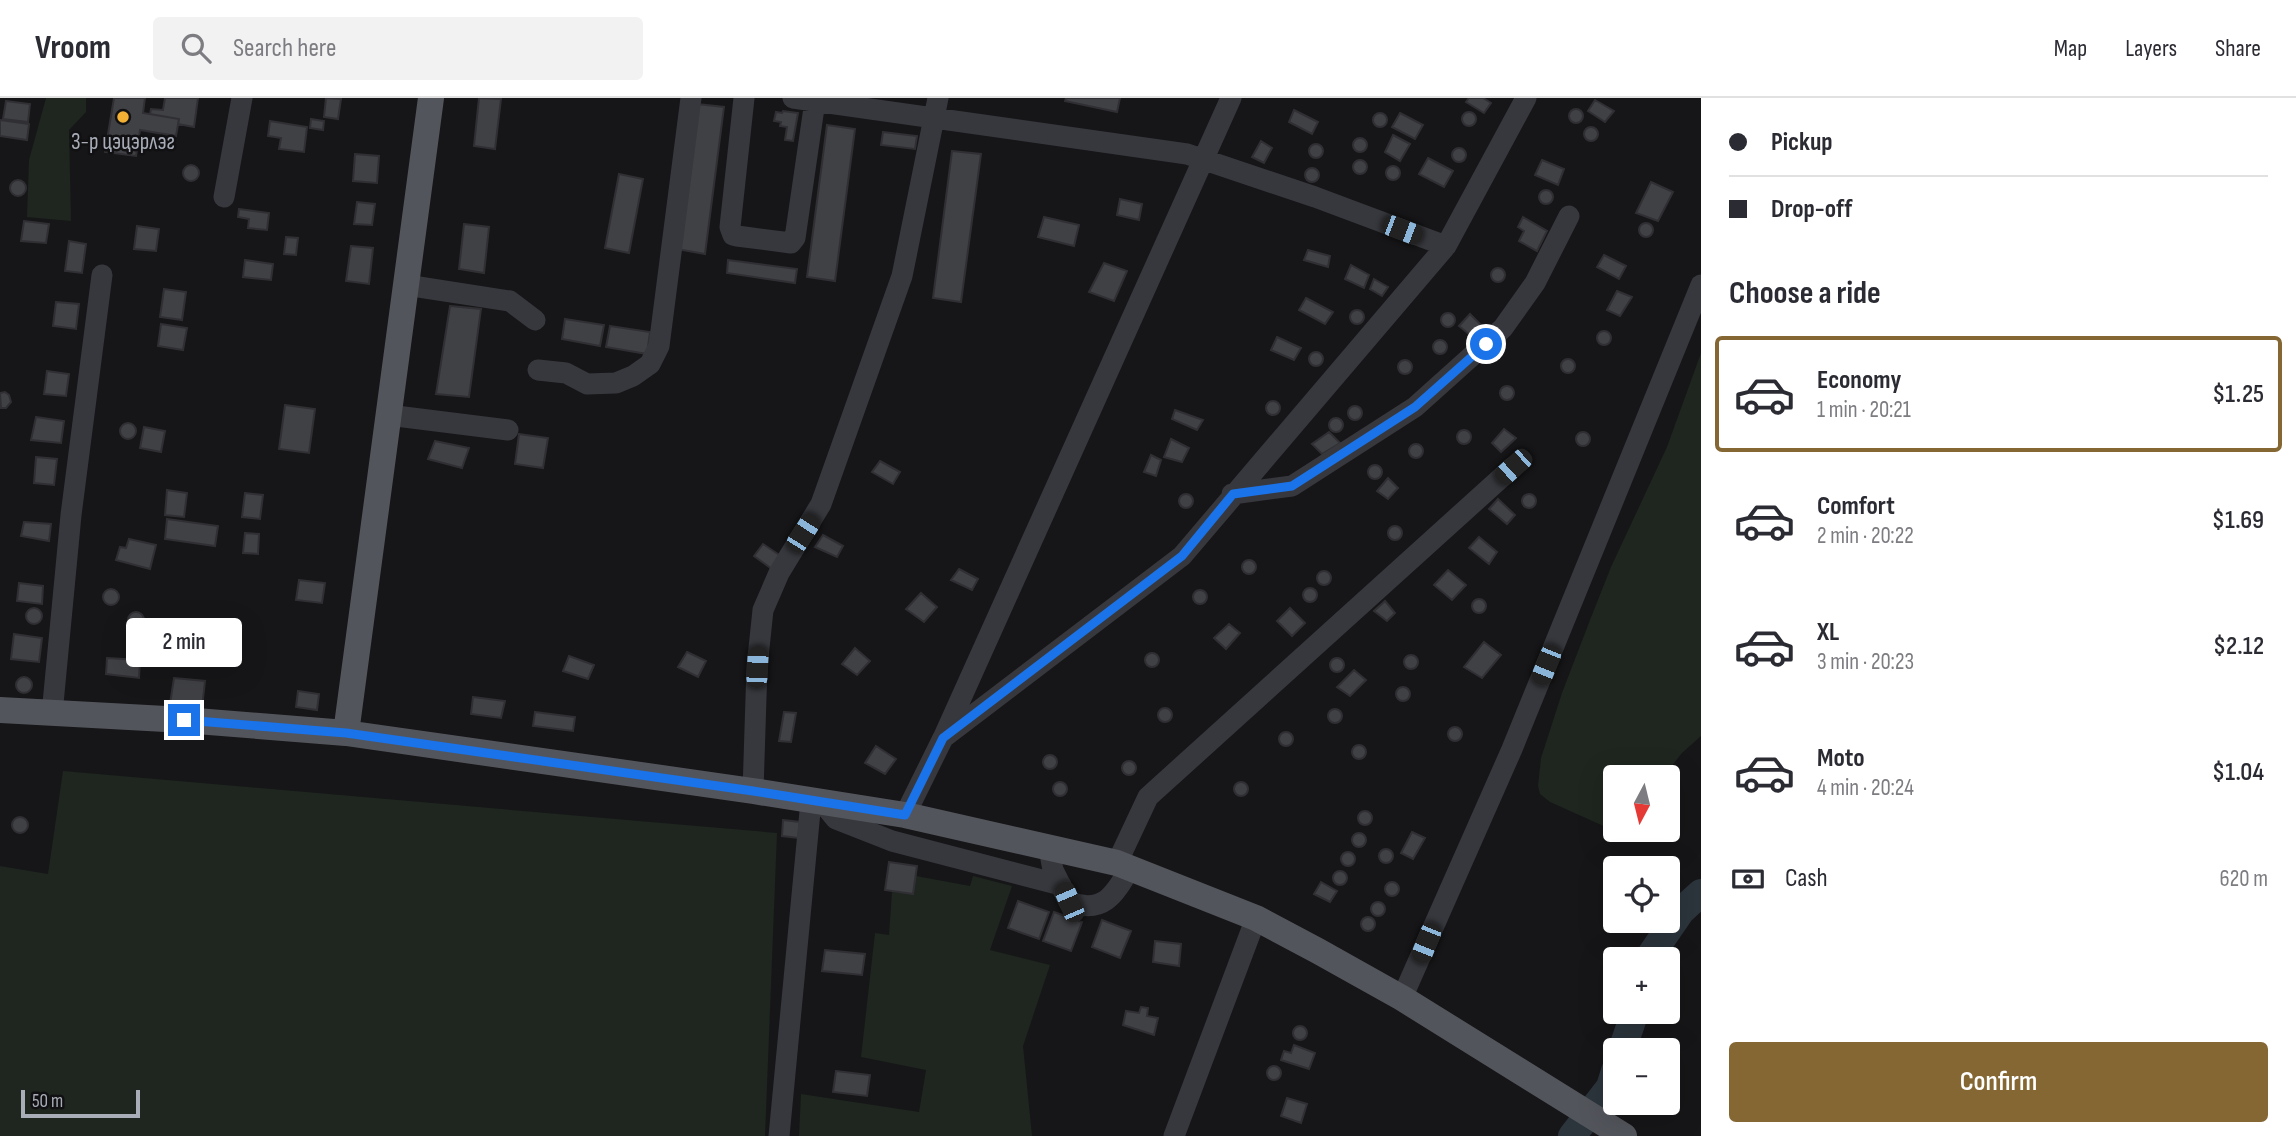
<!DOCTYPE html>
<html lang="en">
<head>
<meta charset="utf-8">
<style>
  :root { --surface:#fff; --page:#f2f2f3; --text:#2b2b33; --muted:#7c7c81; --line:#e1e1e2; --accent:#856733 }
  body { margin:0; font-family:"Sofia Sans Condensed",sans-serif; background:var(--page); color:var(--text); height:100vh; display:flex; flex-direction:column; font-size:26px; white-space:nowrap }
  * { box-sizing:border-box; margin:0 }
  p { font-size:23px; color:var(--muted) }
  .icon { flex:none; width:38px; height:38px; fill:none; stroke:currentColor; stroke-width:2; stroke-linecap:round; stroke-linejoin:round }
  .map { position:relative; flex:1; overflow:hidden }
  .drawer { display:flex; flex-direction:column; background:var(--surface); width:595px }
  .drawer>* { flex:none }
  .banner { display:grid; align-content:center; height:154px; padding:0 28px; background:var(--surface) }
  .needle { width:46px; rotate:187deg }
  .controls { position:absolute; left:1603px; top:667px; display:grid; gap:14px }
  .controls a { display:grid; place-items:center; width:77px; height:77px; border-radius:7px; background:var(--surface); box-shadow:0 7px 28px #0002; font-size:35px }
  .scale { position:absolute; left:21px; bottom:18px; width:119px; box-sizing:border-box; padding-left:7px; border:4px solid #a8adb8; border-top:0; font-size:19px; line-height:24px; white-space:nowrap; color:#a8adb8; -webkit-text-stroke:5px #111113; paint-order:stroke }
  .end { position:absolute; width:32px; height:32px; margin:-16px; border:9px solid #1a73e8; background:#fff; box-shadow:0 0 0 4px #fff }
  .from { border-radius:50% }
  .bubble { position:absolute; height:49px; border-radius:7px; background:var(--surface); box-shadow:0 7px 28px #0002; font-size:23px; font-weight:600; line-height:49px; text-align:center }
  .car { position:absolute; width:21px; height:42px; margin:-21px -10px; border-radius:9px; box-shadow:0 0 5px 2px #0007; background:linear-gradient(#222 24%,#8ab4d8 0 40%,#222 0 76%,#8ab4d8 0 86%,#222 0) }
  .banner b { display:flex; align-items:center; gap:24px; height:66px; font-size:26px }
  .banner b+b { border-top:2px solid var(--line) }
  .banner i { width:18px; height:18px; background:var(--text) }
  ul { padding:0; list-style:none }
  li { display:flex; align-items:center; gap:21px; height:116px; margin:0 14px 10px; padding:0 14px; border:4px solid transparent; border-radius:7px }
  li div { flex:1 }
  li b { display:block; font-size:26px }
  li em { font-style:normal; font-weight:600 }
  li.current { border-color:var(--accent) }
  li>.icon { width:63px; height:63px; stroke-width:1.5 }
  h2 { padding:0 28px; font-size:32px; line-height:84px }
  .pay { display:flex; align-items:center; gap:18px; height:77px; padding:0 28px; font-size:26px }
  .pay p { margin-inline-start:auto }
  .button { display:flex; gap:14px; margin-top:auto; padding:14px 28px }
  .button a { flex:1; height:80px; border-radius:7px; background:var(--accent); color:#fff; font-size:28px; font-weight:600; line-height:80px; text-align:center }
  header { display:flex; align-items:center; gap:42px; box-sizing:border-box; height:98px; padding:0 35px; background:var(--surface); border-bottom:2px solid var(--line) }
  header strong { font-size:33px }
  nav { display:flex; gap:38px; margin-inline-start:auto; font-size:24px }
  .search { width:490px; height:63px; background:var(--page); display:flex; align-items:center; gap:18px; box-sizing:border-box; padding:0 24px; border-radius:7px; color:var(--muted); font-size:26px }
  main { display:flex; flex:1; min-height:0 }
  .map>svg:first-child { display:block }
  .green { fill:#1e261f }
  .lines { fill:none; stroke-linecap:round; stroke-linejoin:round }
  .river { stroke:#2c353c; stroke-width:28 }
  .building { fill:#404145; stroke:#303034; stroke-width:2 }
  .minor { stroke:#37383d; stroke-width:21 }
  .major { stroke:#53555c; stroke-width:26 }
  .route { stroke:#1a73e8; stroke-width:9 }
  .poi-dot { fill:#f2b134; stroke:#111113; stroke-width:2.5 }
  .labels { text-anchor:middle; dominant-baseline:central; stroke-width:5; stroke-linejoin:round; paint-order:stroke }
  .poi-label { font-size:23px; fill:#a8adb8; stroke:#111113 }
</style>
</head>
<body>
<header>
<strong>Vroom</strong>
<div class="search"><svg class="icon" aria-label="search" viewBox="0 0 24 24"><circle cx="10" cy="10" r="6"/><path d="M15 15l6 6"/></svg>Search here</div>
<nav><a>Map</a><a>Layers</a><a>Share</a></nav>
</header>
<main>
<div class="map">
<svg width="1701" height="1038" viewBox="0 0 1701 1038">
  <rect width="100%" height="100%" fill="#161618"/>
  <path class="green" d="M46,0H86V14L69,32L71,123L27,119L29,62Z
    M1701,255V638L1682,655L1663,679H1615V730H1608L1550,704L1540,696L1538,688L1541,660L1562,595L1590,522L1611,469L1667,349Z
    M63,673L777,735L765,1038H0V768L48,776Z
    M916,778L970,788L973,778L1012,788L990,852L1050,867L1023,948L1032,1038H799L801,996L919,1014L926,972L861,959L875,835L889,837L892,794L913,796Z"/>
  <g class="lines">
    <path class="river" d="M1648,861L1681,813L1701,795
      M1622,952L1635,914
      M1572,1038L1610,989L1615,973"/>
  </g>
  <path class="building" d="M114,0H145L143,15L179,21L176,38L140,32L136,58L105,54Z
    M165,0H198L194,29L178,26L179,21L150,16L151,11L163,12Z
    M326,0L341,1L338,21L324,19Z
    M479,0L501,1L495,51L474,48Z
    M1066,0H1120L1117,14L1065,3Z
    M1469,0H1483L1491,5L1484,15L1466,4Z
    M1595,2L1614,13L1605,24L1588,13Z
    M6,3L30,6L28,24L3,21Z
    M697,6L724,9L705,156L677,151Z
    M1569 18a7 7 0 1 1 14 0a7 7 0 1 1-14 0Z
    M1294,12L1318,24L1312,36L1289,24Z
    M783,13L798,15L793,43L785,42L787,29L780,28L781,24L774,23L776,14L782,15Z
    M1462 21a7 7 0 1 1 14 0a7 7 0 1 1-14 0Z
    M1373 22a7 7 0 1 1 14 0a7 7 0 1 1-14 0Z
    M1400,15L1423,27L1415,41L1392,29Z
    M311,21L324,23L323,32L310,30Z
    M0,22L29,26L27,42L0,38Z
    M270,23L307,29L304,54L279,51L281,40L268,38Z
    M827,27L855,31L835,183L807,179Z
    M1584 36a7 7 0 1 1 14 0a7 7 0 1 1-14 0Z
    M883,34L917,38L915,51L881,47Z
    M1393,37L1410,46L1400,63L1385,54Z
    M1353 47a7 7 0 1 1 14 0a7 7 0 1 1-14 0Z
    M1261,43L1272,50L1264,65L1252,59Z
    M1309 53a7 7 0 1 1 14 0a7 7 0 1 1-14 0Z
    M1452 57a7 7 0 1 1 14 0a7 7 0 1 1-14 0Z
    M952,53L981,56L961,204L933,200Z
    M355,56L379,58L377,85L353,83Z
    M1428,60L1453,73L1444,89L1419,76Z
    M1353 69a7 7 0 1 1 14 0a7 7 0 1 1-14 0Z
    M1542,62L1564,71L1558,87L1535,77Z
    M183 75a8 8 0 1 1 16 0a8 8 0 1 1-16 0Z
    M1386 75a7 7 0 1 1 14 0a7 7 0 1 1-14 0Z
    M1305 77a7 7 0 1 1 14 0a7 7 0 1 1-14 0Z
    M619,76L643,81L629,155L605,150Z
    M10 90a8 8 0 1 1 16 0a8 8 0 1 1-16 0Z
    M1651,84L1673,94L1658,123L1636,115Z
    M1539 99a7 7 0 1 1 14 0a7 7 0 1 1-14 0Z
    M1120,101L1142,106L1139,122L1117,117Z
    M357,104L375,106L372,127L354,126Z
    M239,111L269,115L267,132L248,130L249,121L238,119Z
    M1044,119L1079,127L1074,148L1038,139Z
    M1523,119L1547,133L1537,153L1519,143L1524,133L1518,129Z
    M24,123L49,126L46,145L21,143Z
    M1639 132a7 7 0 1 1 14 0a7 7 0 1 1-14 0Z
    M464,126L489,129L484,175L459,171Z
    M137,128L159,131L156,153L134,151Z
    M286,139L298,140L296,157L284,156Z
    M69,143L86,146L82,175L65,173Z
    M351,148L373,150L369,186L346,183Z
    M1308,152L1330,158L1328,169L1304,162Z
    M1604,157L1626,168L1619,181L1597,169Z
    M245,162L273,166L271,182L243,179Z
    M728,162L797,171L795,185L727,175Z
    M1104,165L1127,173L1114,203L1089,194Z
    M1351,167L1369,177L1364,190L1345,181Z
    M1491 177a7 7 0 1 1 14 0a7 7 0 1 1-14 0Z
    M1374,181L1388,189L1382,198L1370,191Z
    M164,191L186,194L182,222L160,219Z
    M1617,193L1632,199L1620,218L1607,212Z
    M1306,200L1333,214L1325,226L1299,212Z
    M56,204L79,206L76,231L53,228Z
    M450,208L481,211L469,299L436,296Z
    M1350 219a7 7 0 1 1 14 0a7 7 0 1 1-14 0Z
    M1441 222a7 7 0 1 1 14 0a7 7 0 1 1-14 0Z
    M1470,216L1481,227L1470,237L1459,228Z
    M565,221L604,227L600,248L562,241Z
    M161,226L187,230L183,252L158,248Z
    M610,228L650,234L647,256L606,249Z
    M1597 240a7 7 0 1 1 14 0a7 7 0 1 1-14 0Z
    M1277,239L1301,250L1294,262L1271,252Z
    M1433 249a7 7 0 1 1 14 0a7 7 0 1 1-14 0Z
    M1309 261a7 7 0 1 1 14 0a7 7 0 1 1-14 0Z
    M1561 268a7 7 0 1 1 14 0a7 7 0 1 1-14 0Z
    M1398 269a7 7 0 1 1 14 0a7 7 0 1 1-14 0Z
    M47,273L69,276L66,298L44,296Z
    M1500 295a7 7 0 1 1 14 0a7 7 0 1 1-14 0Z
    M5,294L9,297L11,304L6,310H1L0,295Z
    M1266 310a7 7 0 1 1 14 0a7 7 0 1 1-14 0Z
    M285,307L315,311L309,355L279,351Z
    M1348 315a7 7 0 1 1 14 0a7 7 0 1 1-14 0Z
    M1175,312L1203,322L1197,332L1172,321Z
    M36,319L64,323L61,345L31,342Z
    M1329 327a7 7 0 1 1 14 0a7 7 0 1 1-14 0Z
    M120 333a8 8 0 1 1 16 0a8 8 0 1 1-16 0Z
    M144,329L165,333L161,354L140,350Z
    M1504,331L1516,340L1501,354L1492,345Z
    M1457 339a7 7 0 1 1 14 0a7 7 0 1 1-14 0Z
    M1576 341a7 7 0 1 1 14 0a7 7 0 1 1-14 0Z
    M1329,334L1340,345L1322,356L1312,346Z
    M519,336L548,340L543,370L515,366Z
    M1171,341L1189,350L1182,364L1164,359Z
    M435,343L469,350L462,370L428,361Z
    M1409 353a7 7 0 1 1 14 0a7 7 0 1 1-14 0Z
    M1151,357L1161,362L1156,378L1144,374Z
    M36,359L57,361L54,387L34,385Z
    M880,363L900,374L893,386L872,374Z
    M1368 374a7 7 0 1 1 14 0a7 7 0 1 1-14 0Z
    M1388,380L1398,390L1388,401L1377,393Z
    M167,392L187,395L184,419L165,417Z
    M245,395L263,397L260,421L242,419Z
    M1179 403a7 7 0 1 1 14 0a7 7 0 1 1-14 0Z
    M1522 403a7 7 0 1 1 14 0a7 7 0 1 1-14 0Z
    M1498,401L1515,417L1507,426L1489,411Z
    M167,421L218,428L215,448L165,441Z
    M24,424L51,426L49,443L21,438Z
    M1388 435a7 7 0 1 1 14 0a7 7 0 1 1-14 0Z
    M245,435L259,436L258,456L243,455Z
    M823,437L843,448L837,459L815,449Z
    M1479,439L1497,454L1489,466L1469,450Z
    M129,441L156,447L150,471L116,462L120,449L126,450Z
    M763,446L784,460L776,474L754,458Z
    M1242 469a7 7 0 1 1 14 0a7 7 0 1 1-14 0Z
    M959,471L978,481L972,492L951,482Z
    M1448,472L1466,487L1452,502L1434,487Z
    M1317 480a7 7 0 1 1 14 0a7 7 0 1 1-14 0Z
    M299,482L325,485L322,505L296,502Z
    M19,485L43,488L42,506L17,503Z
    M1303 497a7 7 0 1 1 14 0a7 7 0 1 1-14 0Z
    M103 499a8 8 0 1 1 16 0a8 8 0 1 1-16 0Z
    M1193 499a7 7 0 1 1 14 0a7 7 0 1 1-14 0Z
    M921,495L937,509L924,524L906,511Z
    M1472 508a7 7 0 1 1 14 0a7 7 0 1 1-14 0Z
    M1385,503L1395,515L1387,523L1374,513Z
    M26 518a8 8 0 1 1 16 0a8 8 0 1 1-16 0Z
    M1290,510L1305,525L1292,538L1277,523Z
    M128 522a8 8 0 1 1 16 0a8 8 0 1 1-16 0Z
    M1229,526L1240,535L1226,551L1214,540Z
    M14,536L42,540L39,564L11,561Z
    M1484,544L1501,557L1482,580L1464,569Z
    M855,550L870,563L857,577L842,566Z
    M687,554L706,563L698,579L678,569Z
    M1145 562a7 7 0 1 1 14 0a7 7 0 1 1-14 0Z
    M1404 564a7 7 0 1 1 14 0a7 7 0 1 1-14 0Z
    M569,558L594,567L588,581L563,573Z
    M1330 567a7 7 0 1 1 14 0a7 7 0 1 1-14 0Z
    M107,560L140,562L139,580L106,576Z
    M1354,572L1366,582L1350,598L1337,589Z
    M16 587a8 8 0 1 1 16 0a8 8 0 1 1-16 0Z
    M174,580L205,583L202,610L170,606Z
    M1396 596a7 7 0 1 1 14 0a7 7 0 1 1-14 0Z
    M298,593L319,596L317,612L296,609Z
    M473,599L505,603L501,620L471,616Z
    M1158 617a7 7 0 1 1 14 0a7 7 0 1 1-14 0Z
    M1328 618a7 7 0 1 1 14 0a7 7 0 1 1-14 0Z
    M535,614L575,619L573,633L533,628Z
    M784,614L796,615L791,644L779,643Z
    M1448 636a7 7 0 1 1 14 0a7 7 0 1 1-14 0Z
    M1279 641a7 7 0 1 1 14 0a7 7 0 1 1-14 0Z
    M1352 654a7 7 0 1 1 14 0a7 7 0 1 1-14 0Z
    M876,648L896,661L885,676L865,665Z
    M1043 664a7 7 0 1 1 14 0a7 7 0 1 1-14 0Z
    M1122 670a7 7 0 1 1 14 0a7 7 0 1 1-14 0Z
    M1234 691a7 7 0 1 1 14 0a7 7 0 1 1-14 0Z
    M1053 691a7 7 0 1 1 14 0a7 7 0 1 1-14 0Z
    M1358 720a7 7 0 1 1 14 0a7 7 0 1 1-14 0Z
    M12 727a8 8 0 1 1 16 0a8 8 0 1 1-16 0Z
    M783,722L800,724L798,740L782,738Z
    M1412,734L1425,740L1413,761L1401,755Z
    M1352 742a7 7 0 1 1 14 0a7 7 0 1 1-14 0Z
    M1379 758a7 7 0 1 1 14 0a7 7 0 1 1-14 0Z
    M1341 761a7 7 0 1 1 14 0a7 7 0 1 1-14 0Z
    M889,764L917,768L913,796L885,792Z
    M1333 780a7 7 0 1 1 14 0a7 7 0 1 1-14 0Z
    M1385 791a7 7 0 1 1 14 0a7 7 0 1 1-14 0Z
    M1321,784L1337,793L1330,804L1314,796Z
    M1018,803L1049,814L1039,841L1008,830Z
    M1371 811a7 7 0 1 1 14 0a7 7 0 1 1-14 0Z
    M1054,814L1082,824L1071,853L1043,843Z
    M1361 826a7 7 0 1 1 14 0a7 7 0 1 1-14 0Z
    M1102,822L1131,833L1120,860L1092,849Z
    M1155,843L1181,846L1179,868L1153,864Z
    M825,852L865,856L862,877L822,873Z
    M1141,909L1148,910L1147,918L1158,920L1154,937L1123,927L1126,913L1139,915Z
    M1293 935a7 7 0 1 1 14 0a7 7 0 1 1-14 0Z
    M1294,947L1315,955L1309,971L1281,962L1284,953L1291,955Z
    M1267 975a7 7 0 1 1 14 0a7 7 0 1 1-14 0Z
    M836,973L870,977L867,998L833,994Z
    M1287,1000L1307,1006L1301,1025L1281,1018Z"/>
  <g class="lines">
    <path class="minor" d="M744,0L730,129L733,137L737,138L791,145L795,140L815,3
      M793,0L1187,56L1315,99L1446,148
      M224,99L242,0
      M406,187L510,203L535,222
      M538,272L566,275L587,286L616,285L633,278L650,266L659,248L691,0
      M388,317L508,332
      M1232,396L1292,388L1415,309L1503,230L1535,185L1569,118
      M52,616L71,417L102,177
      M944,638L1231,0
      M753,693L757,569L763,512L779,475L821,406L902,178L938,0
      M822,704L836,721L892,743L1061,787
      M905,717L943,640L1182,458L1446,148L1526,0
      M1049,750L1053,772L1069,804C1103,816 1114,798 1130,770
      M1117,765L1148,699L1513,369
      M1402,900L1512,651L1701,187
      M779,1038L811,703
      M1174,1038L1256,820"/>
    <path class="major" d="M0,612L184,622L346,635L753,693L905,717L1117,765L1256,820L1318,853L1402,900L1624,1038
      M346,635L431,0"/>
  </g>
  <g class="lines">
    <path class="route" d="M184,622L346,635L753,693L905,717L943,640L1182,458L1233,396L1292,388L1415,309L1486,246"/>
  </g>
  <circle class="poi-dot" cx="123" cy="19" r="7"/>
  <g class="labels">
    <g class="poi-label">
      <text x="123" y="44">3-р цэцэрлэг</text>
    </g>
  </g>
</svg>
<div class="controls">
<a><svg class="needle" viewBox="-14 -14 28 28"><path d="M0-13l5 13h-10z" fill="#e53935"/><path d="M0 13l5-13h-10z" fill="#7c7c81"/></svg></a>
<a><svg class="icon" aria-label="locate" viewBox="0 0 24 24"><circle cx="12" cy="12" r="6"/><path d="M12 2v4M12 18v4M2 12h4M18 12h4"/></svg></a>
<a>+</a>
<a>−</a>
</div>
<div class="scale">50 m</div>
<i class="end from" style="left:1486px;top:246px"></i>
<i class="end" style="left:184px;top:622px"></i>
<div class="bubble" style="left:126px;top:520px;width:116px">2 min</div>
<i class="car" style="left:1402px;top:132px;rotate:111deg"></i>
<i class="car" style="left:1513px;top:369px;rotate:228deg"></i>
<i class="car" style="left:803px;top:435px;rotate:33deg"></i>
<i class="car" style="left:1546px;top:567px;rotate:202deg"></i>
<i class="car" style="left:757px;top:569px;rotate:3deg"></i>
<i class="car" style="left:1069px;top:804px;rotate:337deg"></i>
<i class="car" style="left:1426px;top:845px;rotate:202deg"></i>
</div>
<section class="drawer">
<div class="banner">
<b><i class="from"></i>Pickup</b>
<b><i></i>Drop-off</b>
</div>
<h2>Choose a ride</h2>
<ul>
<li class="current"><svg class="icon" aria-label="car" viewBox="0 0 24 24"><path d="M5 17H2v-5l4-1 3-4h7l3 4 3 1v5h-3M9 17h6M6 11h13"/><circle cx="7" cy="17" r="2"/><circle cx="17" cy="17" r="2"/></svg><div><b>Economy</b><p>1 min · 20:21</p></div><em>$1.25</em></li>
<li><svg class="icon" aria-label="car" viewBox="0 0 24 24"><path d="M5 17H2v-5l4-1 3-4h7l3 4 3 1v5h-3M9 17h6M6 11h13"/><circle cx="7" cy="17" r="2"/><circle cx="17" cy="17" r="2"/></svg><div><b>Comfort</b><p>2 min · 20:22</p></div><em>$1.69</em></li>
<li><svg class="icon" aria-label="car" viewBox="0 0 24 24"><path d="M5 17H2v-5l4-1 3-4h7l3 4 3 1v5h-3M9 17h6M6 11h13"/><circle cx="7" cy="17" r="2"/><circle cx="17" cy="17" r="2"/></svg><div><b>XL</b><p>3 min · 20:23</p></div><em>$2.12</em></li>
<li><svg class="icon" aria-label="car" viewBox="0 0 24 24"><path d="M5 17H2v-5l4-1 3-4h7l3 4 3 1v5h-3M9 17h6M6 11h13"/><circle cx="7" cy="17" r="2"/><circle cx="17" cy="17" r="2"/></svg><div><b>Moto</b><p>4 min · 20:24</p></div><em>$1.04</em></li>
</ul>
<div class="pay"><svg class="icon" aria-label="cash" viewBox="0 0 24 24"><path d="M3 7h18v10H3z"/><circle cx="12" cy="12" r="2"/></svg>Cash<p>620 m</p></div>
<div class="button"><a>Confirm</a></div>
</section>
</main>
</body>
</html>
